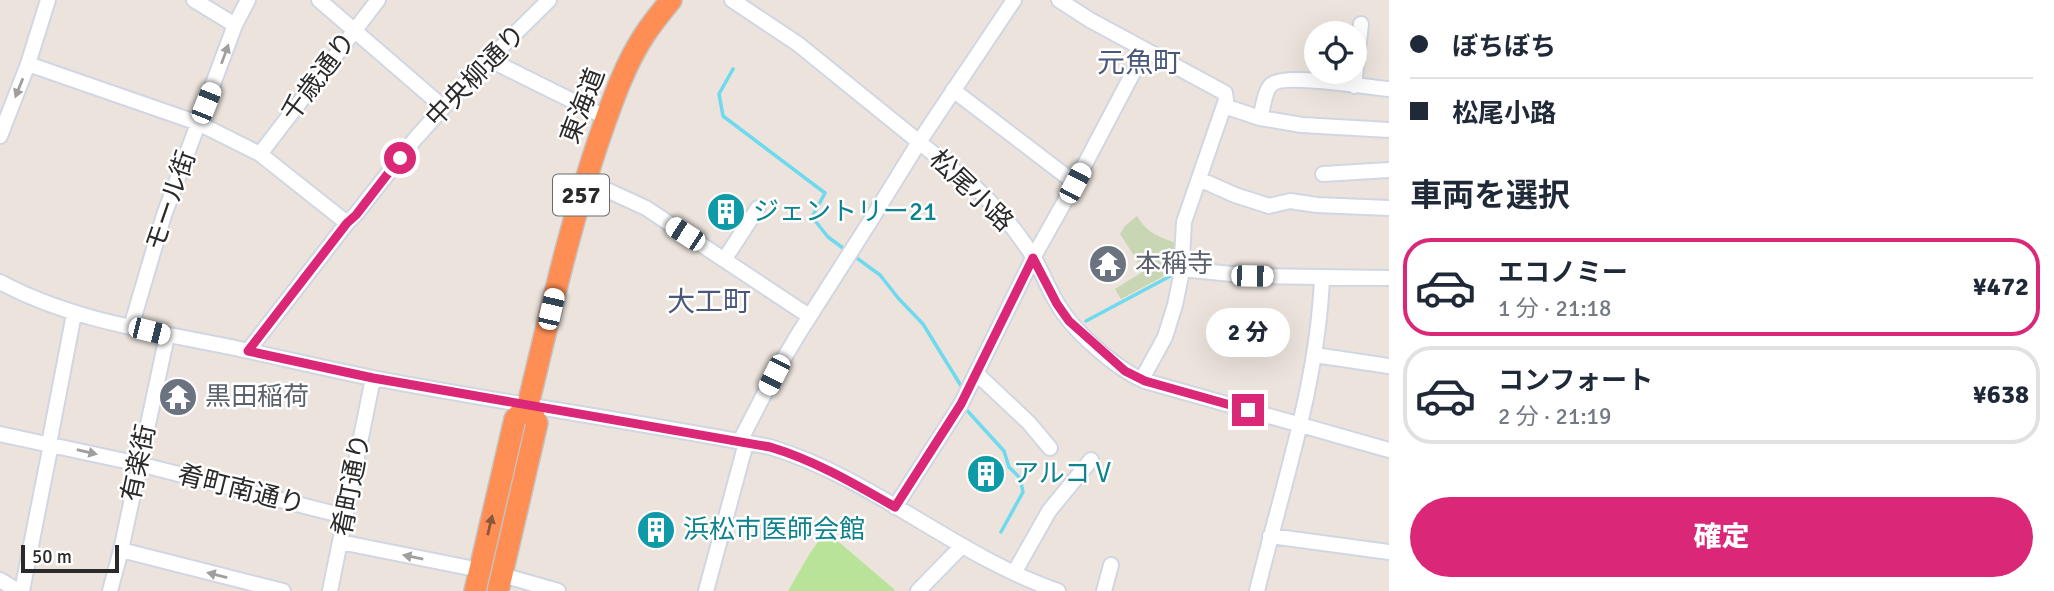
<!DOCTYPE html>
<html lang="ja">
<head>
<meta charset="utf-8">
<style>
  :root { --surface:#fff; --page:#f2f2f3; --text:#1f2937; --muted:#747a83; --line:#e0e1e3; --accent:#db2777 }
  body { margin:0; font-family:Signika,"Noto Sans JP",sans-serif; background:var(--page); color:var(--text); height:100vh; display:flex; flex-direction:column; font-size:26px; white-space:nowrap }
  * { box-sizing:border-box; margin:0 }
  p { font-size:23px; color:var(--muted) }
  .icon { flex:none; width:38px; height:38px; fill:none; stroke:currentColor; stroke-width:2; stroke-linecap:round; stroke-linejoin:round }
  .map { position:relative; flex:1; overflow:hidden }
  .details { display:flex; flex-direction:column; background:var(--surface); width:665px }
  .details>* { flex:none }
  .guide { display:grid; align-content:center; height:154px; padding:0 21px; background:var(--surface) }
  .tools { position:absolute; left:1304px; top:21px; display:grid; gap:14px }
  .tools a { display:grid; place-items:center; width:63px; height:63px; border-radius:50%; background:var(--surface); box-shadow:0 7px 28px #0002; font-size:35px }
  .scale { position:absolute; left:21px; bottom:18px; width:98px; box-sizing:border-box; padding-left:7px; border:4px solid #2a2a2a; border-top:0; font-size:19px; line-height:24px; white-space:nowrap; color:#2a2a2a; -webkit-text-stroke:5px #fff; paint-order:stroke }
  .end { position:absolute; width:32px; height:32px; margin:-16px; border:9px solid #db2777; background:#fff; box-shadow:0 0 0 4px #fff }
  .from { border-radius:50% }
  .bubble { position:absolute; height:49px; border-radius:24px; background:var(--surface); box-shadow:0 7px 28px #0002; font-size:23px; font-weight:800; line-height:49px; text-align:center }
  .car { position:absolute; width:21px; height:42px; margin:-21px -10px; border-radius:9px; box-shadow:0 0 5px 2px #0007; background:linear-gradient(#fff 24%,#345 0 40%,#fff 0 76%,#345 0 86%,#fff 0) }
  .guide b { display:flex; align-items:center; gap:24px; height:66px; font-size:26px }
  .guide b+b { border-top:2px solid var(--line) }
  .guide i { width:18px; height:18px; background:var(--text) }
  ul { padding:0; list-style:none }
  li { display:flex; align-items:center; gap:21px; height:98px; margin:0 14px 10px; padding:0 7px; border:4px solid var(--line); border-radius:28px }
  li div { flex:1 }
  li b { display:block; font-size:26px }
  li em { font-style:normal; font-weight:800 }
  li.on { border-color:var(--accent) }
  li>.icon { width:63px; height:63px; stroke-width:1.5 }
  h2 { padding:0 21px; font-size:32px; line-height:84px }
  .cta { display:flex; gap:14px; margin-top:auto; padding:14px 21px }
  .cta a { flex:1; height:80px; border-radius:42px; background:var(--accent); color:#fff; font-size:28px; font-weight:800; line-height:80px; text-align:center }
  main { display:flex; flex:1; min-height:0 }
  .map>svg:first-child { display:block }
  .green { fill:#b9e398 }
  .cemetery { fill:#c8d6b3 }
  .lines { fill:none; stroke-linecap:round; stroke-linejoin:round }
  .stream { stroke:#6ed9ef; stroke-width:3.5 }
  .minor-casing { stroke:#d1d6e3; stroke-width:18 }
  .highway-casing { stroke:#c3c3c3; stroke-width:24 }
  .minor { stroke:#fff; stroke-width:14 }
  .highway { stroke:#ff8e55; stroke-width:21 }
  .oneway { fill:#9f9f9f }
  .oneway2 { fill:#8a573d }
  .route { stroke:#db2777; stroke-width:9 }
  .labels { text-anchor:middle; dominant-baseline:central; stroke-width:5; stroke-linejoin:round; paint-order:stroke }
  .shield { fill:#fff; stroke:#6a6a6a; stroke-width:2 }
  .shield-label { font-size:24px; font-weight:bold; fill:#2a2a2a }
  .street-label { font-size:26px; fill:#2a2a2a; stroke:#fff }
  .culture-label { font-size:26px; fill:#0d838f; stroke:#fff; text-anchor:start }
  .worship-label { font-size:26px; fill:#5b616d; stroke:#fff; text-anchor:start }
  .neighbourhood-label { font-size:28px; fill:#4a587b; stroke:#fff }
</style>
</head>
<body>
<main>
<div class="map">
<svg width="1389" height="591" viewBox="0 0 1389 591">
  <rect width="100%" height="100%" fill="#ece4dc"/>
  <path class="green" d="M826,531L895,590L894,591H788L810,553Z"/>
  <path class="cemetery" d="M1137,216C1148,234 1159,237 1179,244L1177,269L1121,299L1115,289L1144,271L1120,234L1125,226Z"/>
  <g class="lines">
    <path class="stream" d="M733,69L719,94L723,116L825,193L812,217L828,237L847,251
      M854,256L880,275L899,299L923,324L963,389
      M1086,321L1176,273
      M963,406L1004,451L1009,467L1020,478L1023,492L1001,532"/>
    <defs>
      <path id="minor" d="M194,0L235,25
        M319,0L443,107
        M732,0L798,44L977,189C995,206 1012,225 1026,246C1039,263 1046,285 1057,303C1072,330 1116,369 1145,381L1389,450
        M1059,0L1090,20L1225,93L1226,100L1184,222L1181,276L1175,305L1165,337L1142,379
        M488,59L607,118
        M28,64L198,123L260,154L347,223
        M1354,86L1361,24
        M953,90L1075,183
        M1224,106L1260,118L1302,125L1389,130
        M1260,118C1263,109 1264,93 1270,86C1281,71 1369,88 1389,89
        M0,136L28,64L48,0
        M260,154L378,0
        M1323,174L1389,170
        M1199,179L1235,195L1269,206L1290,201L1317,205L1389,208
        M585,180L646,208L809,316
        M724,260L758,208
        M1181,269L1252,276L1389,278
        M0,282C78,324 164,332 249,351C290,360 332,370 373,378C505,403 638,422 770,447C873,478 956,556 1058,591
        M131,327L164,215L235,25L248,0
        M248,351L347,223L356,214L415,139L469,79L549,0
        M1315,355L1389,366
        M976,373L1029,423L1050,448
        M0,434L139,464L344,516
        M49,444L74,314
        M895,507L961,404L1033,258L1075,183L1145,50
        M1270,536L1389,552
        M340,542L480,570
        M121,550L283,591
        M1014,573L1049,511L1091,460
        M502,575L558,591
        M0,580L18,591
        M22,591L51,444
        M110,591L121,550L167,336
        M330,591L373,378
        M706,591L746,443L740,441L774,375L799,333L871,220L919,142L1014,0
        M918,591L962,546
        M1104,591L1111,565
        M1257,591C1282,487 1318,384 1322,277"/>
      <path id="highway" d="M475,591L515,419L528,405C550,314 570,224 600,136C612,102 625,64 645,34C653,22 662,11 671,0
        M498,591L537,423L528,405"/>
    </defs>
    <use href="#minor" class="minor-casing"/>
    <use href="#highway" class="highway-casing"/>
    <use href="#minor" class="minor"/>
    <use href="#highway" class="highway"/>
  </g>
  <defs><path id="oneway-solid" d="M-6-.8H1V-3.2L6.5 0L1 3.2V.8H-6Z" transform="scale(1.75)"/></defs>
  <g class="oneway">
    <use href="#oneway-solid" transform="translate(225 54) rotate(-70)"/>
    <use href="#oneway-solid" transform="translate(19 88) rotate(112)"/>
    <use href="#oneway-solid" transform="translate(87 452) rotate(13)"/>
    <use href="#oneway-solid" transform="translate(413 557) rotate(-169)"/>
    <use href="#oneway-solid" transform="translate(217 575) rotate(-166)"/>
  </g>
  <use class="oneway2" href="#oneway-solid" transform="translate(490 525) rotate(-77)"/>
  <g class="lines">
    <path class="route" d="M400,158L356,215L347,223L248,351L373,378L770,447C814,460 855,484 895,507L961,404L1033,258L1057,304L1069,321L1125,371L1145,381L1248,410"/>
  </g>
  <defs>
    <symbol id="building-disc" viewBox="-11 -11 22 22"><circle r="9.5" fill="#0f9aa8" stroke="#fff"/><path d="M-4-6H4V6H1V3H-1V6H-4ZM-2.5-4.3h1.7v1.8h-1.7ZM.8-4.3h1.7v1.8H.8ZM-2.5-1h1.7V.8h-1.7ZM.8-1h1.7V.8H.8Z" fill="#fff"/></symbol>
    <symbol id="temple-disc" viewBox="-11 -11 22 22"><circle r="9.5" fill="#6b7280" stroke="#fff"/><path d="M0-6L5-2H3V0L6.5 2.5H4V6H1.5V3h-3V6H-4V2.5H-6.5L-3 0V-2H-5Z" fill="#fff"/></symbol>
  </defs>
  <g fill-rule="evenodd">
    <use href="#building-disc" x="704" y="190" width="44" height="44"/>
    <use href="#temple-disc" x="1086" y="242" width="44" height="44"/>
    <use href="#temple-disc" x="156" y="375" width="44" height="44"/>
    <use href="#building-disc" x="964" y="452" width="44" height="44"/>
    <use href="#building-disc" x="634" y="508" width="44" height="44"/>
  </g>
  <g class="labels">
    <rect class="shield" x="553" y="174.5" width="56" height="41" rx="5"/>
    <g class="shield-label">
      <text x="581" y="195">257</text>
    </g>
    <g class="street-label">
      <text transform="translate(476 76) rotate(-46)">中央柳通り</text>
      <text transform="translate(319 77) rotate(-53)">千歳通り</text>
      <text transform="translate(583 106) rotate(-69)">東海道</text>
      <text transform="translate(971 191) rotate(44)">松尾小路</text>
      <text transform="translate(171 201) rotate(-71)">モール街</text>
      <text transform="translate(139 463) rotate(-78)">有楽街</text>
      <text transform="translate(352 485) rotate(-79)">肴町通り</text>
      <text transform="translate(241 490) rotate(14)">肴町南通り</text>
    </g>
    <g class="culture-label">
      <text x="753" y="212">ジェントリー21</text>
      <text x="1013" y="474">アルコⅤ</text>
      <text x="683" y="530">浜松市医師会館</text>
    </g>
    <g class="worship-label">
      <text x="1135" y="264">本稱寺</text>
      <text x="205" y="397">黒田稲荷</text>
    </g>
    <g class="neighbourhood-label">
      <text x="1139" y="63">元魚町</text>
      <text x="709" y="302">大工町</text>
    </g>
  </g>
</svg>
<div class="tools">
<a><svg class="icon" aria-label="locate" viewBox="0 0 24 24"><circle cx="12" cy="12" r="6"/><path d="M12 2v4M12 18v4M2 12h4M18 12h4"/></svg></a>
</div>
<div class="scale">50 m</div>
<i class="end from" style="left:400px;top:158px"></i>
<i class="end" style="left:1248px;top:410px"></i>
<div class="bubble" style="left:1206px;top:308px;width:84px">2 分</div>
<i class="car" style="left:206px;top:103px;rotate:22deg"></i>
<i class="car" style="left:1075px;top:183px;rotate:28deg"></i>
<i class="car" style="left:685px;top:234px;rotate:303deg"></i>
<i class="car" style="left:1252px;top:276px;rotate:91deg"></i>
<i class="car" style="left:551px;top:309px;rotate:13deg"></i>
<i class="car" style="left:149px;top:331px;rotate:104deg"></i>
<i class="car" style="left:774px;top:375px;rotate:207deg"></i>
</div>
<section class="details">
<div class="guide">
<b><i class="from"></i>ぼちぼち</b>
<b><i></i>松尾小路</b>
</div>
<h2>車両を選択</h2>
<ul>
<li class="on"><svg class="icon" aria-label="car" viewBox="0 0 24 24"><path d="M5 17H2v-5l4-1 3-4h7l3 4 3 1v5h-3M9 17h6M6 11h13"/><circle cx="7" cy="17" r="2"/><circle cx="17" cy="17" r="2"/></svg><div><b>エコノミー</b><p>1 分 · 21:18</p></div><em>¥472</em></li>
<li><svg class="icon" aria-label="car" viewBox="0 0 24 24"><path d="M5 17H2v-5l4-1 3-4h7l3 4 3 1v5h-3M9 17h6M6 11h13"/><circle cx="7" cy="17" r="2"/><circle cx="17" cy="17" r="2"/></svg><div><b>コンフォート</b><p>2 分 · 21:19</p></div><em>¥638</em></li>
</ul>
<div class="cta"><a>確定</a></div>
</section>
</main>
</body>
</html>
